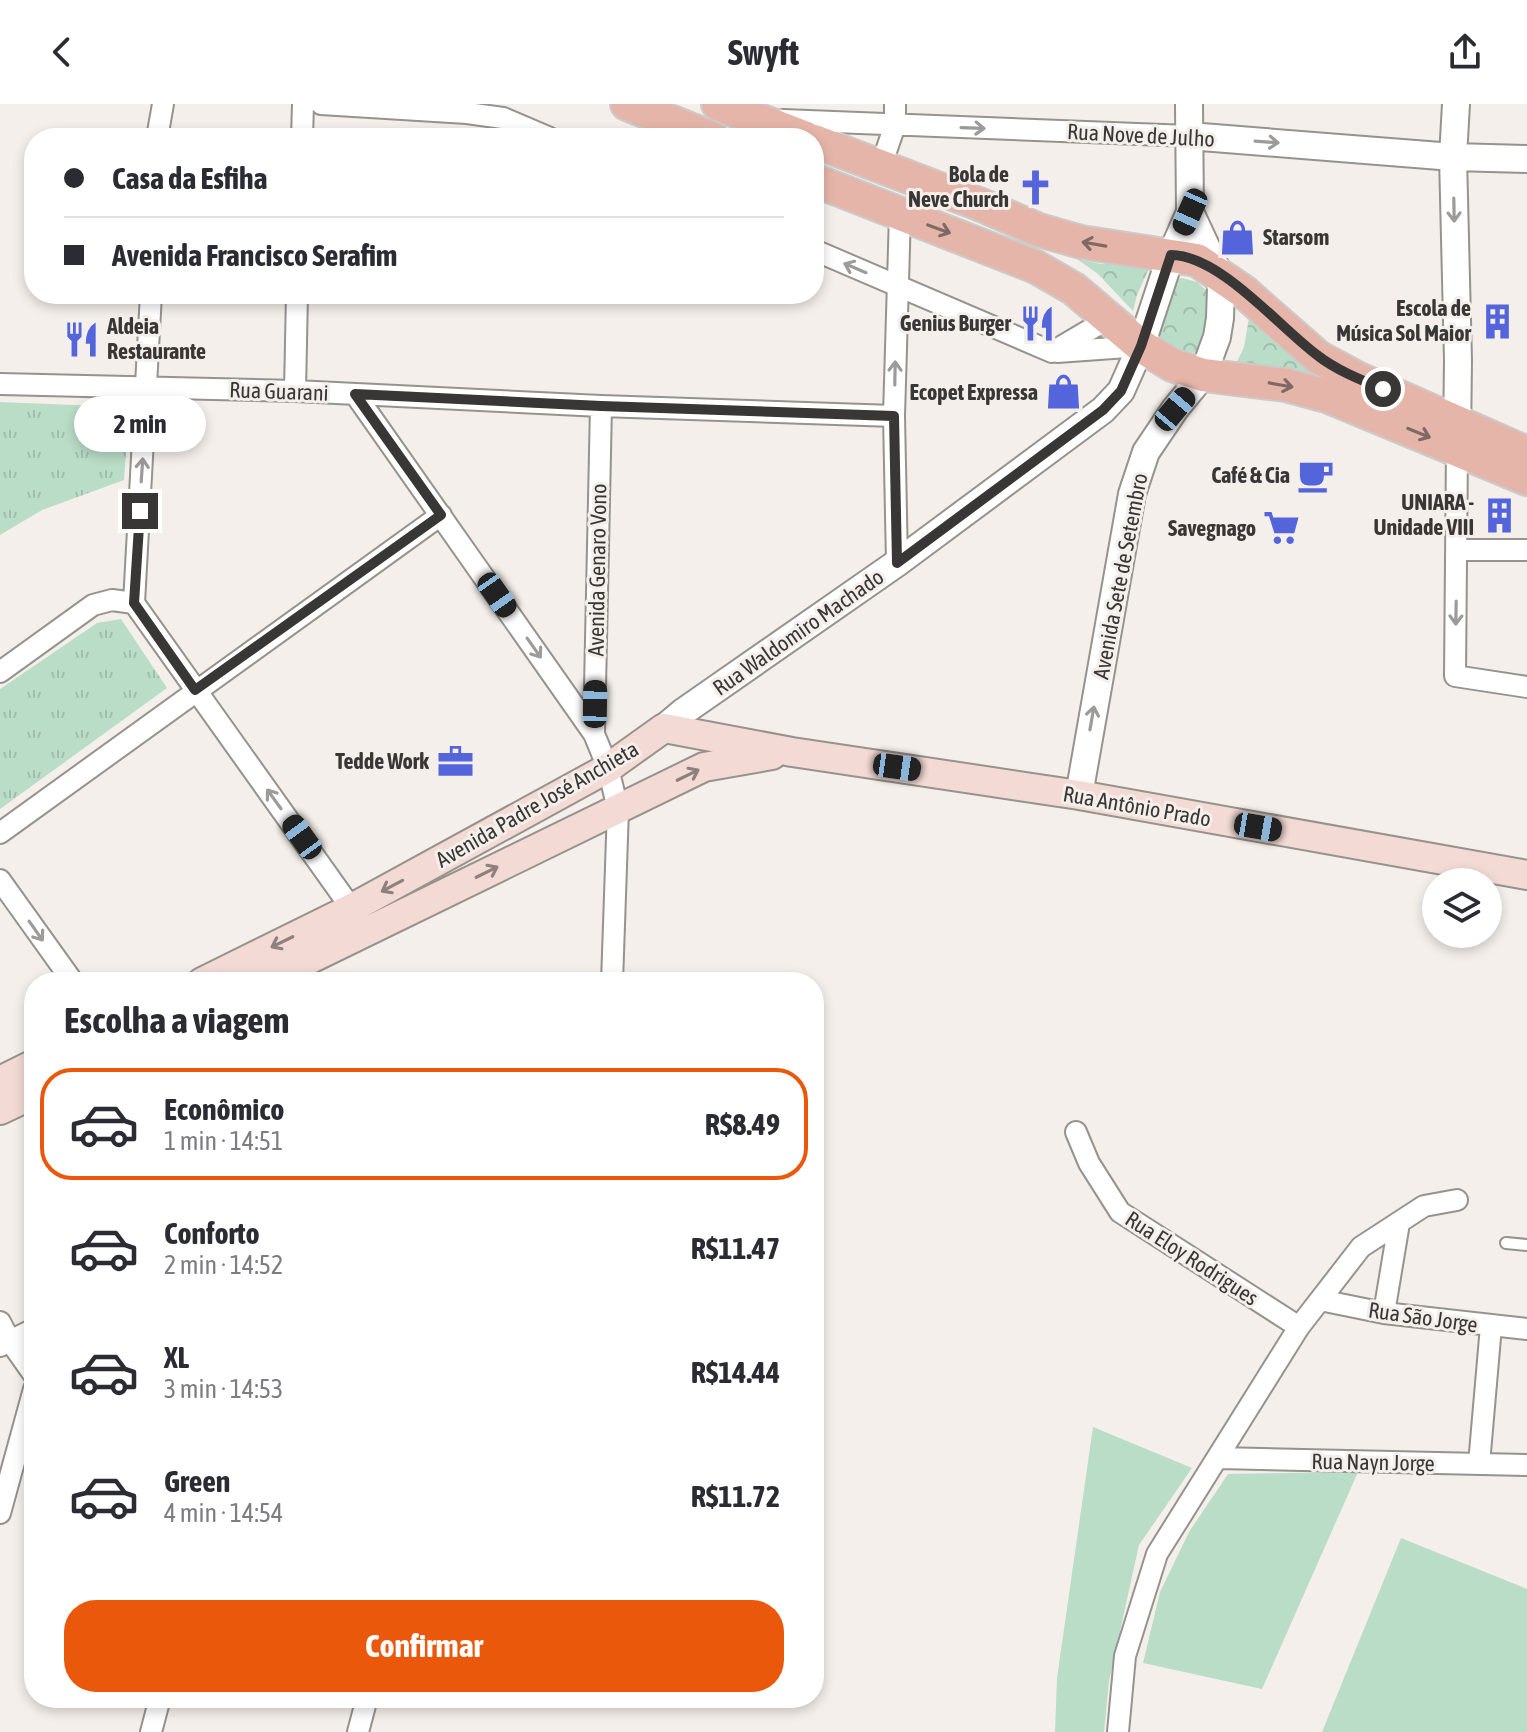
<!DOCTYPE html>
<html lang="pt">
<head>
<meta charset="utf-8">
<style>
  :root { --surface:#fff; --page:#f7f7f7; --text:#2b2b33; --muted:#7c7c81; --line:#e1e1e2; --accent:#ea580c }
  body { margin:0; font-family:"Asap Condensed",sans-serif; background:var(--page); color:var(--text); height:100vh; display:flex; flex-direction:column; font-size:30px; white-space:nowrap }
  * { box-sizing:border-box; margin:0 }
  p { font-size:26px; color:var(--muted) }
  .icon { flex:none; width:44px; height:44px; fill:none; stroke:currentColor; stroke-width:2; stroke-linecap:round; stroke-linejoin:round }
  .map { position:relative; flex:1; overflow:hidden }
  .drawer { position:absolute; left:24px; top:868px; width:800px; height:736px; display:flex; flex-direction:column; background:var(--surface); border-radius:32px; box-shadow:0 4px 12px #0003 }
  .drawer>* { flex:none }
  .top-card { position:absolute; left:24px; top:24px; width:800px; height:176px; border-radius:32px; box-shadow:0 4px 12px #0003; display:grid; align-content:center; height:176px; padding:0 40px; background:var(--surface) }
  .fabs { position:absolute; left:1422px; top:764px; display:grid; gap:16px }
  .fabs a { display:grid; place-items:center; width:80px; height:80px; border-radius:50%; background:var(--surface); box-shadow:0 4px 12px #0003; font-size:40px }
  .end { position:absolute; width:36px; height:36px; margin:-18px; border:10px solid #393735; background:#fff; box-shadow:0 0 0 4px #fff }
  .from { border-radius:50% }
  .bubble { position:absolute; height:56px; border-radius:28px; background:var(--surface); box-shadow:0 4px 12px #0003; font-size:26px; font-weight:700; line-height:56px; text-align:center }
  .car { position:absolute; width:24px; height:48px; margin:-24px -12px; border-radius:10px; box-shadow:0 0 6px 2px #0007; background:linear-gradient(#222 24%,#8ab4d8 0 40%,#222 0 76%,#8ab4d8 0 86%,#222 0) }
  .top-card b { display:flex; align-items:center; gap:28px; height:76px; font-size:30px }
  .top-card b+b { border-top:2px solid var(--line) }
  .top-card i { width:20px; height:20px; background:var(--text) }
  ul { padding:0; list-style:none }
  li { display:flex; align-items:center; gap:24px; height:112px; margin:0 16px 12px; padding:0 24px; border:4px solid transparent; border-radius:32px }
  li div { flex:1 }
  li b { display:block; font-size:30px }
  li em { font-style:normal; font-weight:700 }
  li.selected { border-color:var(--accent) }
  li>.icon { width:72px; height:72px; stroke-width:1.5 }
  h2 { padding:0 40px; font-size:36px; line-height:96px }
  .button { display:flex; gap:16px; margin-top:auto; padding:16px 40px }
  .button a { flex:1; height:92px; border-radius:32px; background:var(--accent); color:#fff; font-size:32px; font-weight:700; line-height:92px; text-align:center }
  header { display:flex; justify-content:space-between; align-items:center; height:104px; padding:0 40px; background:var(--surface); font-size:36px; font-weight:700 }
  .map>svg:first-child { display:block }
  .grass { fill:url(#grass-tufts) }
  .park { fill:url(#park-crowns) }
  .garden { fill:#baddc7 }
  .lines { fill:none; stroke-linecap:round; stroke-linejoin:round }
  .service-casing { stroke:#96928c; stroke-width:14 }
  .minor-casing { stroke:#96928c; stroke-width:24 }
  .tertiary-casing { stroke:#96928c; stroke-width:30 }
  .secondary-casing { stroke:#96928c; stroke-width:32 }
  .primary-casing { stroke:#cccbca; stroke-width:36 }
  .service { stroke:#fff; stroke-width:10 }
  .minor { stroke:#fff; stroke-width:20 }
  .tertiary { stroke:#fff; stroke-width:26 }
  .secondary { stroke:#f3dad4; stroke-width:28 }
  .primary { stroke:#e6b5a9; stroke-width:32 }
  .oneway { stroke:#9c9b9a }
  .oneway2 { stroke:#7e6963 }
  .oneway3 { stroke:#8d807d }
  .route { stroke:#393735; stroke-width:10 }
  .labels { text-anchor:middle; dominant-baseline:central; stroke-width:6; stroke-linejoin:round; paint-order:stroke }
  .street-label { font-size:22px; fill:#393735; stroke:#f4efea }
  .poi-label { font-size:22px; font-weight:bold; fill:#393735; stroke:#f4efea; text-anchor:end }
</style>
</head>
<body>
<header><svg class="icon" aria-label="back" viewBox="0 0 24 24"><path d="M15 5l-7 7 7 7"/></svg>Swyft<svg class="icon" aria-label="share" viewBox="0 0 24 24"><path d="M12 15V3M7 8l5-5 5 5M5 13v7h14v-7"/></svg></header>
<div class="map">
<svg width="1527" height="1628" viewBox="0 0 1527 1628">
  <defs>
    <pattern id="grass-tufts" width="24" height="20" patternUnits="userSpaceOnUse" patternTransform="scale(2)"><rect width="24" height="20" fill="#baddc7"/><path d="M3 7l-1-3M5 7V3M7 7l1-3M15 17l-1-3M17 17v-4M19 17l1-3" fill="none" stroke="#a1beac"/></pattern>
    <pattern id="park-crowns" width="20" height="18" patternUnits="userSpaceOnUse" patternTransform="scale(2)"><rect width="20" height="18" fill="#baddc7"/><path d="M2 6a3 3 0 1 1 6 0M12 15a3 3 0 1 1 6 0" fill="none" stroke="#a1beac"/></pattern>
  </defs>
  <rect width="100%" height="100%" fill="#f4efea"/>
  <path class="grass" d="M0,298L124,303L129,309L124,376L42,406L0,431Z
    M121,515L167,584L0,705V585L97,519Z"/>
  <path class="park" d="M1077,155L1101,160H1151L1137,191L1133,207L1098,170Z
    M1182,174L1197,178L1207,187C1210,208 1209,232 1196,249L1171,244L1156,235L1174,176Z
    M1250,208L1326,272L1237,258L1244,243Z"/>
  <path class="garden" d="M1093,1323L1192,1364L1139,1441L1109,1577L1104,1628H1055L1057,1574Z
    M1358,1368L1262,1585L1143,1559L1160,1488L1189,1428L1228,1370Z
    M1401,1434L1527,1485V1628H1322Z"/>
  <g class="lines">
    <defs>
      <path id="service" d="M1506,1139L1527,1141"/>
      <path id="minor" d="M321,0L467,9L503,14L550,34
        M783,16L1189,32
        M157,34L163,0
        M302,34L303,0
        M881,62L895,21V0
        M814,146L1052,248L1108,215
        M1057,248L1141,242
        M0,280L295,287L601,302L894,312
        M295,287L297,190
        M355,290L594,630L608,664L618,705L612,878
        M1457,344L1455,572L1527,583
        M1457,446H1527
        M897,459L894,312L900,110
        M134,499L359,815
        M134,499L151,190
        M0,568L93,501L112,496L134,499
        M594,630L601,302
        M0,729L441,411
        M0,776L73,878
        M1076,1028L1089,1059L1120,1108L1299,1223
        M1320,1196L1384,1209L1527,1225
        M1384,1209L1399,1119
        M0,1218L10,1237L34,1271
        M0,1242L34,1225
        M1219,1354L1527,1361
        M1479,1360L1491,1222
        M0,1409L34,1285
        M151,1628L160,1594
        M358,1628L367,1594
        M1118,1628L1125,1552L1157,1450L1299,1223L1361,1143L1424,1102L1457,1096"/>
      <path id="tertiary" d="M1456,0L1453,53L1458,256L1457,336
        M1189,32L1453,53L1527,55
        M664,624L683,608L897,459L1103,306L1121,287L1141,242L1171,151L1190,108
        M1079,691L1132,390L1146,348L1175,305L1203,271L1217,233L1220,214L1221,183L1218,168L1190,108L1189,0"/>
      <path id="secondary" d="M202,878L352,804L608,664L664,624L792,648L1079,691L1527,771
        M263,878L704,663L772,651
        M0,977L34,960
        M0,1006L34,990"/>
      <path id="primary" d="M627,0L712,34
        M718,0L806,34
        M814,37L979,100L1039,126L1081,138L1197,156L1244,188L1318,253L1359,275L1527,349
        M814,76L1036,163L1074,185L1141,242L1172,261L1203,271L1286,281L1327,292L1527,375"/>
    </defs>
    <use href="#service" class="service-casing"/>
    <use href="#minor" class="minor-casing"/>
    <use href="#tertiary" class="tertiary-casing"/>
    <use href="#secondary" class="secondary-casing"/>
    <use href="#primary" class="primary-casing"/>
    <use href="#service" class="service"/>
    <use href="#minor" class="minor"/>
    <use href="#tertiary" class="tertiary"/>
    <use href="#secondary" class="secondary"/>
    <use href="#primary" class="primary"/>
  </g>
  <defs><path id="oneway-shaft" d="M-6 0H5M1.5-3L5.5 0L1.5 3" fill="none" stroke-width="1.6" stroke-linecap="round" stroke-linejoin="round" transform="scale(2)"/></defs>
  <g class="oneway">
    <use href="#oneway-shaft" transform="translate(973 24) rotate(2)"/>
    <use href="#oneway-shaft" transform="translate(1267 38) rotate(4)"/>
    <use href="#oneway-shaft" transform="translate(1454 106) rotate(89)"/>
    <use href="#oneway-shaft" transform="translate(855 164) rotate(-157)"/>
    <use href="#oneway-shaft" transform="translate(895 269) rotate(-89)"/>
    <use href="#oneway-shaft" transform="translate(142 366) rotate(-86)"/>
    <use href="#oneway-shaft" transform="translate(1456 509) rotate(91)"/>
    <use href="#oneway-shaft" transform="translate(534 544) rotate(55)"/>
    <use href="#oneway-shaft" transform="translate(1092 614) rotate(-80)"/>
    <use href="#oneway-shaft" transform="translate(274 695) rotate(-126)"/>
    <use href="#oneway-shaft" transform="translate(36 827) rotate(55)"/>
  </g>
  <g class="oneway2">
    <use href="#oneway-shaft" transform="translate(939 125) rotate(20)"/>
    <use href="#oneway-shaft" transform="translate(1094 140) rotate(-170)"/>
    <use href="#oneway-shaft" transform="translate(1281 281) rotate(10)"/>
    <use href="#oneway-shaft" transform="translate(1419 329) rotate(22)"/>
  </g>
  <g class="oneway3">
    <use href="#oneway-shaft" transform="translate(688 671) rotate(-26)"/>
    <use href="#oneway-shaft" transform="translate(487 768) rotate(-26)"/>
    <use href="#oneway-shaft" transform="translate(392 782) rotate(152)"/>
    <use href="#oneway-shaft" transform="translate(282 838) rotate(154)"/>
  </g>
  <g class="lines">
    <path class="route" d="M140,407L134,499L195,586L441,411L355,290L601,302L894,312L897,459L1103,306L1121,287L1141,242L1171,151C1220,151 1279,223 1317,251C1336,266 1361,276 1383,285"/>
  </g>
  <defs>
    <symbol id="church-bare" viewBox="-9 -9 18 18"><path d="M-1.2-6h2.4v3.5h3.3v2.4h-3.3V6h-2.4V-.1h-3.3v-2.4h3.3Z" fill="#5465db" stroke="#f4efea" stroke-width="2.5" paint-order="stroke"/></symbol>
    <symbol id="shop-bare" viewBox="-9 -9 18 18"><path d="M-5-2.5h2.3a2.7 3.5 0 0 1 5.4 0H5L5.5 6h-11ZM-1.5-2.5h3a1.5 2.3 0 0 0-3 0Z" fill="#5465db" stroke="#f4efea" stroke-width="2.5" paint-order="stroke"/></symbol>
    <symbol id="building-bare" viewBox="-9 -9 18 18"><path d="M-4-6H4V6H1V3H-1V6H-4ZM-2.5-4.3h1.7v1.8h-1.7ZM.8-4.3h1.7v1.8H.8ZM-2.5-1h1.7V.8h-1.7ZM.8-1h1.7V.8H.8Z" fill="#5465db" stroke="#f4efea" stroke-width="2.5" paint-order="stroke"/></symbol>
    <symbol id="restaurant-bare" viewBox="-9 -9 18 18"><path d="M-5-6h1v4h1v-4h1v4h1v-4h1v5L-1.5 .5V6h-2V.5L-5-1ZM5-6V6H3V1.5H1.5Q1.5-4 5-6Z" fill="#5465db" stroke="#f4efea" stroke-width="2.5" paint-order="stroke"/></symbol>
    <symbol id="cafe-bare" viewBox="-9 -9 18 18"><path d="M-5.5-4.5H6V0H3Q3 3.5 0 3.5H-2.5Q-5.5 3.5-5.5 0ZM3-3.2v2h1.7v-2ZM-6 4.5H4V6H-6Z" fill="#5465db" stroke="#f4efea" stroke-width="2.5" paint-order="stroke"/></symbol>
    <symbol id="supermarket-bare" viewBox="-9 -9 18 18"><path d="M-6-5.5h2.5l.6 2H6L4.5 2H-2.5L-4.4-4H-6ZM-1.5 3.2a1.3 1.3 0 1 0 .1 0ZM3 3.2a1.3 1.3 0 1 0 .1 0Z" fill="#5465db" stroke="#f4efea" stroke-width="2.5" paint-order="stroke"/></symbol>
    <symbol id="office-bare" viewBox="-9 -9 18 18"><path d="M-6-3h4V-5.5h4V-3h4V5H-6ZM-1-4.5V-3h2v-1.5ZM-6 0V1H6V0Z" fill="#5465db" stroke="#f4efea" stroke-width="2.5" paint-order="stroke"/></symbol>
  </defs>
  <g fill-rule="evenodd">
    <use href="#church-bare" x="1010" y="58" width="51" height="51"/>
    <use href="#shop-bare" x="1212" y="108" width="51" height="51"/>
    <use href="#building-bare" x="1472" y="192" width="51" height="51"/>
    <use href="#restaurant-bare" x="1012" y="194" width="51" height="51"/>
    <use href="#restaurant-bare" x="56" y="210" width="51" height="51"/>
    <use href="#shop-bare" x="1038" y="262" width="51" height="51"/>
    <use href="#cafe-bare" x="1290" y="346" width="51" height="51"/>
    <use href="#building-bare" x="1474" y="386" width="51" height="51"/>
    <use href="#supermarket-bare" x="1256" y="398" width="51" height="51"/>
    <use href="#office-bare" x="430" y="632" width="51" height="51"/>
  </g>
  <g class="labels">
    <g class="street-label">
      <text transform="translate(1141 31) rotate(3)">Rua Nove de Julho</text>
      <text transform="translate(279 287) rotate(2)">Rua Guarani</text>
      <text transform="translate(597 466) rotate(-89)">Avenida Genaro Vono</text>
      <text transform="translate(1120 472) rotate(-79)">Avenida Sete de Setembro</text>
      <text transform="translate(798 528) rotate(-35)">Rua Waldomiro Machado</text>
      <text transform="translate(537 700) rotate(-30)">Avenida Padre José Anchieta</text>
      <text transform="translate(1137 702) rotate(10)">Rua Antônio Prado</text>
      <text transform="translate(1192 1154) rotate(33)">Rua Eloy Rodrigues</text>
      <text transform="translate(1423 1213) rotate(8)">Rua São Jorge</text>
      <text transform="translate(1373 1358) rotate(1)">Rua Nayn Jorge</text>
    </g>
    <g class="poi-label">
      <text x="1009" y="70">Bola de<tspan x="1009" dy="25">Neve Church</tspan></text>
      <text x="1263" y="133" text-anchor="start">Starsom</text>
      <text x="1471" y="204">Escola de<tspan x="1471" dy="25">Música Sol Maior</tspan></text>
      <text x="1011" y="219">Genius Burger</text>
      <text x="107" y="222" text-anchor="start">Aldeia<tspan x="107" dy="25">Restaurante</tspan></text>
      <text x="1038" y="288">Ecopet Expressa</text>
      <text x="1290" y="371">Café &amp; Cia</text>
      <text x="1474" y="398">UNIARA -<tspan x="1474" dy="25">Unidade VIII</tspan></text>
      <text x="1256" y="424">Savegnago</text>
      <text x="429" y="657">Tedde Work</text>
    </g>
  </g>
</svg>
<div class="fabs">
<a><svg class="icon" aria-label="layers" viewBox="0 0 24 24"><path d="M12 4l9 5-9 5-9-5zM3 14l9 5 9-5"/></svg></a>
</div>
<i class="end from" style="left:1383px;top:285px"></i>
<i class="end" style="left:140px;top:407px"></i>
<div class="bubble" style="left:74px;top:292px;width:132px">2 min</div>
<i class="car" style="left:1190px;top:108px;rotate:204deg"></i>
<i class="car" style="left:1175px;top:305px;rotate:40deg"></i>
<i class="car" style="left:497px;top:491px;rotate:145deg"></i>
<i class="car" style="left:595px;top:600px;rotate:1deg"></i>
<i class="car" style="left:897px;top:663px;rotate:98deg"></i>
<i class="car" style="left:1258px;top:723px;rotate:100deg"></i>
<i class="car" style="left:302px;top:733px;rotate:324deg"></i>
<div class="top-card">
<b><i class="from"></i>Casa da Esfiha</b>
<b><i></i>Avenida Francisco Serafim</b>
</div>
<section class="drawer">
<h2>Escolha a viagem</h2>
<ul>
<li class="selected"><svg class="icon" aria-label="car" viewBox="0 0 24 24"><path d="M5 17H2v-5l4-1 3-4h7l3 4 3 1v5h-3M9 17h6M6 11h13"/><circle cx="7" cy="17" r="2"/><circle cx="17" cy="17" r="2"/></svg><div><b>Econômico</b><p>1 min · 14:51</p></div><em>R$8.49</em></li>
<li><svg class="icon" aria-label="car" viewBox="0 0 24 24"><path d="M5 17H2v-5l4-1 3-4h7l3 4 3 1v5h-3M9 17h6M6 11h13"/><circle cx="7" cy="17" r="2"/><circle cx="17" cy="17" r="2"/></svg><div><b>Conforto</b><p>2 min · 14:52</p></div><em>R$11.47</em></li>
<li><svg class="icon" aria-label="car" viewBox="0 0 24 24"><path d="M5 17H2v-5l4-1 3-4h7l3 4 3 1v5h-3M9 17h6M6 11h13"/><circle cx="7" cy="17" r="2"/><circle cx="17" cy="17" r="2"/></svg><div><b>XL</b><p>3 min · 14:53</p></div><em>R$14.44</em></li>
<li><svg class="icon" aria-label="car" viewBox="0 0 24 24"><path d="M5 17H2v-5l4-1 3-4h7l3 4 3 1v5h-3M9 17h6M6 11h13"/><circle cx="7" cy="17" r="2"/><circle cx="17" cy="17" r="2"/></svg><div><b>Green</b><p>4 min · 14:54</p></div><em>R$11.72</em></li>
</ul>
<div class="button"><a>Confirmar</a></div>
</section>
</div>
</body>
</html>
